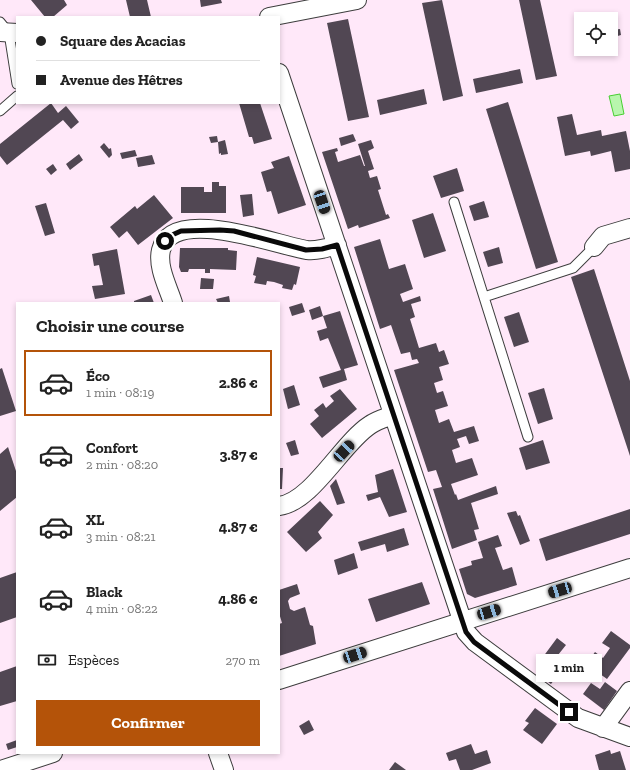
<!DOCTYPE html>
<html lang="fr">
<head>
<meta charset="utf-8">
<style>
  :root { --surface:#fff; --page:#f6f6f6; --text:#222; --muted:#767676; --line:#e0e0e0; --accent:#b45309 }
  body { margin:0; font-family:"Zilla Slab",serif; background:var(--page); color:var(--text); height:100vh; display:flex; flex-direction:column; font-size:15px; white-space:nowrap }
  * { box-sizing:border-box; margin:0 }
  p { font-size:13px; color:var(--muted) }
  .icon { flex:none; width:22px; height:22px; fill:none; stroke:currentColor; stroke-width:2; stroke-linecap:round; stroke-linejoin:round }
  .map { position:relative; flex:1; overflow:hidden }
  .sheet { position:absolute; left:16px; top:302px; width:264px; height:452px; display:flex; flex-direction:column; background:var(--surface); border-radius:0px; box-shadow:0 2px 6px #0003 }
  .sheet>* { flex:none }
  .top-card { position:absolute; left:16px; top:16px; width:264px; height:88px; border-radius:0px; box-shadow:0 2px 6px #0003; display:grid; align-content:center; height:88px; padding:0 20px; background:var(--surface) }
  .controls { position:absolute; left:574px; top:12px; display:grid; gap:8px }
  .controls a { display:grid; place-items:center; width:44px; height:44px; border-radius:0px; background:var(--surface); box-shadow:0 2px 6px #0003; font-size:20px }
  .end { position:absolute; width:18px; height:18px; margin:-9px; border:5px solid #0a0a0a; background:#fff; box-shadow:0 0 0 2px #fff }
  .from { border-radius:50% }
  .bubble { position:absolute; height:28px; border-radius:0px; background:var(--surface); box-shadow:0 2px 6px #0003; font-size:13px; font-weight:800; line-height:28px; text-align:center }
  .car { position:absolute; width:12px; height:24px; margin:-12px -6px; border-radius:5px; box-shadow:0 0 3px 1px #0007; background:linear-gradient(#222 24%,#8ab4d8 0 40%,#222 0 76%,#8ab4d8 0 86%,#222 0) }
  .top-card b { display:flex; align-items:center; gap:14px; height:38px; font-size:15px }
  .top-card b+b { border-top:1px solid var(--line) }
  .top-card i { width:10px; height:10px; background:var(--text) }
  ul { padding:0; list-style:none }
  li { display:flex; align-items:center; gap:12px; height:66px; margin:0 8px 6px; padding:0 12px; border:2px solid transparent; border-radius:0px }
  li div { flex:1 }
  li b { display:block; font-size:15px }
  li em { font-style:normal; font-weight:800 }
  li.on { border-color:var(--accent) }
  li>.icon { width:36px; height:36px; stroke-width:1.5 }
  h2 { padding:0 20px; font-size:18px; line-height:48px }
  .pay { display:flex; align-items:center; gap:10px; height:44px; padding:0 20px; font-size:15px }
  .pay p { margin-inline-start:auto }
  .primary-button { display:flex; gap:8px; margin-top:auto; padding:8px 20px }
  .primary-button a { flex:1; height:46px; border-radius:0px; background:var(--accent); color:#fff; font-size:16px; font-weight:800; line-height:46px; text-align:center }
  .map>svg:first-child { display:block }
  .water { fill:#b8f6ad; stroke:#48ce33 }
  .building { fill:#514753 }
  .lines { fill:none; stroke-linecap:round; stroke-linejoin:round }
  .service-casing { stroke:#3d3d3d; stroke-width:11 }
  .minor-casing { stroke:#3d3d3d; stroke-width:20 }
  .service { stroke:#fff; stroke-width:9 }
  .minor { stroke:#fff; stroke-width:18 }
  .route { stroke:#0a0a0a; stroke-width:5 }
</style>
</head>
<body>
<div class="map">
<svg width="630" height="770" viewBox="0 0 630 770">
  <rect width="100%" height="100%" fill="#ffe8f9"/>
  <path class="water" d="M620,94L624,114L614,116L609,96Z"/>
  <path class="building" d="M31,0H64L67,5L53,17H45Z
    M126,0H147L151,17H130Z
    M200,0H221L222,3L201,7Z
    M442,0L463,96L443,101L422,3Z
    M519,0H540L557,76L536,80Z
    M348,19L369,117L348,121L327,23Z
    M620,29L621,35L611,38V30Z
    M520,69L523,83L476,93L473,79Z
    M424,89L427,104L380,115L377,100Z
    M508,102L558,262L536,269L486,109Z
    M51,103L58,113L66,106L79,122L71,129L63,120L7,165L0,156V144Z
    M239,103H260L272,139L254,144L252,137H249Z
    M572,114L577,135L601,130L602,136L626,131L630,151V169L615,172L611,151L591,156L590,151L565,156L557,117Z
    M353,134L356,141L341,146L339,138Z
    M217,136L218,142L211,143L209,137Z
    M225,140L228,154L221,155V153L219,154L218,142Z
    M371,140L374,148L368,151L374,169L368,171L370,178L377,176L381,189L378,190L386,215L388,214L390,218L359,228L358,225L348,229L322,152L337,148L338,151L335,152L338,162L360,155L364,166H365L358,144Z
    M104,143L109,149L111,148L112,155L109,158L100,147Z
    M135,150L137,156L122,159L120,153Z
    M79,154L83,160L70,170L66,164Z
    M152,155L155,164L138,167L136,158Z
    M289,156L306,205L278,214L271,191L267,192L261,172L274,168L271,162Z
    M53,164L57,170L51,175L46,169Z
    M457,168L464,191L441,198L433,176Z
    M212,182H219V186H226V213H181V187H204V192H212Z
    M252,194L254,215L243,217L240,195Z
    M154,195L173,218L138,245L127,231L119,238L110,227L135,206L137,209Z
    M484,201L489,217L474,221L469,206Z
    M46,203L55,233L45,236L35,206Z
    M433,213L446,251L424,258L412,220Z
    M380,239L389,269L405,264L413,289L400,294L403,302L420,296L421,301L411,304L415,317L410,319L419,348L436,343L439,352L444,350L449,364L439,367L443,380L434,383L437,393L443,391L448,406L435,410L439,423L449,419L454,432L474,426L479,441L469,444L466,436L457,439L460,447L452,450L456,463L472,458L478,475L451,484L455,495L456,494L458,500L496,486L498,494L471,503L479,529L474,530L477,540L452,549L433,489L442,487L436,470L428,472L394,370L419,363L417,359L412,360L410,352L401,354L391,325L380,329L354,247Z
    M499,247L503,263L488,267L483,252Z
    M180,248H228V250L237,251L236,270L210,269V273H205V269H189L188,272H181L179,267Z
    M117,249L125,294L95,299L92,286L103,285L99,265L94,266L92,254Z
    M257,257L300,267L296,285L294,284L292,290L282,288L283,285L274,282L267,281L266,285L254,283L256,276L253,275Z
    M594,269L630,381V456L571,277Z
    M201,278L214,279L213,289H200Z
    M151,295L154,303H134V301Z
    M229,296L230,302L218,303L216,299Z
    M302,303L305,312L292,316L289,307Z
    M320,306L323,316L312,320L309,310Z
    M340,311L358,365L344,369L347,380L323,388L319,377L341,370L328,338L320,341L317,331L327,328L323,316Z
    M519,312L529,342L514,347L504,317Z
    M2,368L16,411L0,416V369Z
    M294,385L300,405L288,409L283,389Z
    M544,388L553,419L538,424L528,393Z
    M340,389L357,409L322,438L310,424L319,416L314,410L323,403L326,408L334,401L330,396Z
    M295,440L299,454L291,456L286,443Z
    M543,440L550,463L526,470L519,448Z
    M8,447L17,474V497L0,511V454Z
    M279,468H283L282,489H279Z
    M393,469L407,512L389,517L380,497L368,501L366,495L378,492L375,475Z
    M336,479L345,503L337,505L330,486Z
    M320,501L333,515L318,532L322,538L306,552L287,532Z
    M630,509V534L546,561L539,539Z
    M516,511L518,516L520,515L530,541L520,545L507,513Z
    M404,528L409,545L387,552L385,544L361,551L358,542Z
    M498,535L502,546L495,548L503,570L512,567L517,585L475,598L467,594L459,569L472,565L471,561L483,558L478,542Z
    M354,553L358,568L338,575L334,560Z
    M17,572V617L0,623V578Z
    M422,582L430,604L376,622L368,599Z
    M297,584L300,594L290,598L288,601L290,609L294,611L305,607L310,625L313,626L316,644L279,656V624L282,623L279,613V590Z
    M611,631L630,645V648L607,679L586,664L595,652L603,658L610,648L602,643Z
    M557,638L566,645L558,655L568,662L551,684L544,679L548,673L537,665Z
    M17,666V701L0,706V672Z
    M605,682L617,691L604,710L583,694L591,683L600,689Z
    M535,708L557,724L542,744L523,730L529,723L525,721Z
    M309,720L314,730L304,735L299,726Z
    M17,740V747L8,750L6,744Z
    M471,744L475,754L487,750L491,763L472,770H460L456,759L449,761L446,753Z
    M610,750L611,754L620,751L626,770H599L595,755Z
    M395,762L406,770H389Z"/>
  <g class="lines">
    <defs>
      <path id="service" d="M0,22L9,33L17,84
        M0,111L17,96
        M454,202L528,437
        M484,297L573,268L594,247"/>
      <path id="minor" d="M269,17L357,0
        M0,32L17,33
        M279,73L466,632L475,642L578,718L630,737
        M594,247L603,236L630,228
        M173,303C168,287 157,267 161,250C172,204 279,246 307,250C317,251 327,248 337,245
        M279,506C312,502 342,443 370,425C377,420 385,418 393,415
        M279,680L630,568
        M603,728L630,691
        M218,753L224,770
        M1,770L53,753"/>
    </defs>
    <use href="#service" class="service-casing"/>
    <use href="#minor" class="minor-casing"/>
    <use href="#service" class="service"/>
    <use href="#minor" class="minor"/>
  </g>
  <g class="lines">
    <path class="route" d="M165,241L172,235L181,231L220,230L234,231L306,250L322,249L337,245L466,632L474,642L569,712"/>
  </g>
</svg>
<div class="controls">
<a><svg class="icon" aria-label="locate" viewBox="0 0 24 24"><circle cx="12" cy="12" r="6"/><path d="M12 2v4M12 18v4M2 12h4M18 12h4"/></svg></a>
</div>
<i class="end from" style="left:165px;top:241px"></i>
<i class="end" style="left:569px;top:712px"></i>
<div class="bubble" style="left:536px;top:654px;width:66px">1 min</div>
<i class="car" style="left:322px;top:202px;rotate:161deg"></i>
<i class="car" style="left:344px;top:451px;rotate:43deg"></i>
<i class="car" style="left:560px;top:590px;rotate:253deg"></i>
<i class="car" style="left:489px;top:612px;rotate:73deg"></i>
<i class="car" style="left:355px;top:655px;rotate:72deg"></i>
<div class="top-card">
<b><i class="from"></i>Square des Acacias</b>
<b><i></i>Avenue des Hêtres</b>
</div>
<section class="sheet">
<h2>Choisir une course</h2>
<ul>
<li class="on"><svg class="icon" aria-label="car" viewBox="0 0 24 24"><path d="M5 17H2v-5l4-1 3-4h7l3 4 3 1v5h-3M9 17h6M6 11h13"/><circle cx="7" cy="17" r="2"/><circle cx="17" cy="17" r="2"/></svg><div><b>Éco</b><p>1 min · 08:19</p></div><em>2.86 €</em></li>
<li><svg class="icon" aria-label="car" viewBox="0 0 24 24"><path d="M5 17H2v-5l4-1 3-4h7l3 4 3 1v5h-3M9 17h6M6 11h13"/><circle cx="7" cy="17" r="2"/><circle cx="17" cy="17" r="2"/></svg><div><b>Confort</b><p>2 min · 08:20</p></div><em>3.87 €</em></li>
<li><svg class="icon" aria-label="car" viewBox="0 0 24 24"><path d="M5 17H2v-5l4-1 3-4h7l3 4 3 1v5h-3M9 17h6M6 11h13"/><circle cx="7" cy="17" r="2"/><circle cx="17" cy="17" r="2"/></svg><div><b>XL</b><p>3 min · 08:21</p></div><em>4.87 €</em></li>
<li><svg class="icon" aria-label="car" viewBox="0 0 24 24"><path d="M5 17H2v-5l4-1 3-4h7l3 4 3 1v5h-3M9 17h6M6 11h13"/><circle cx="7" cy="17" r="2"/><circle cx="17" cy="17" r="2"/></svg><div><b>Black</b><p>4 min · 08:22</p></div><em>4.86 €</em></li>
</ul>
<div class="pay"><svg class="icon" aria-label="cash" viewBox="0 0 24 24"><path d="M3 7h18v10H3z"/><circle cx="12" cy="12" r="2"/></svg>Espèces<p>270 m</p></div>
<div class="primary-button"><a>Confirmer</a></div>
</section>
</div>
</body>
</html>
